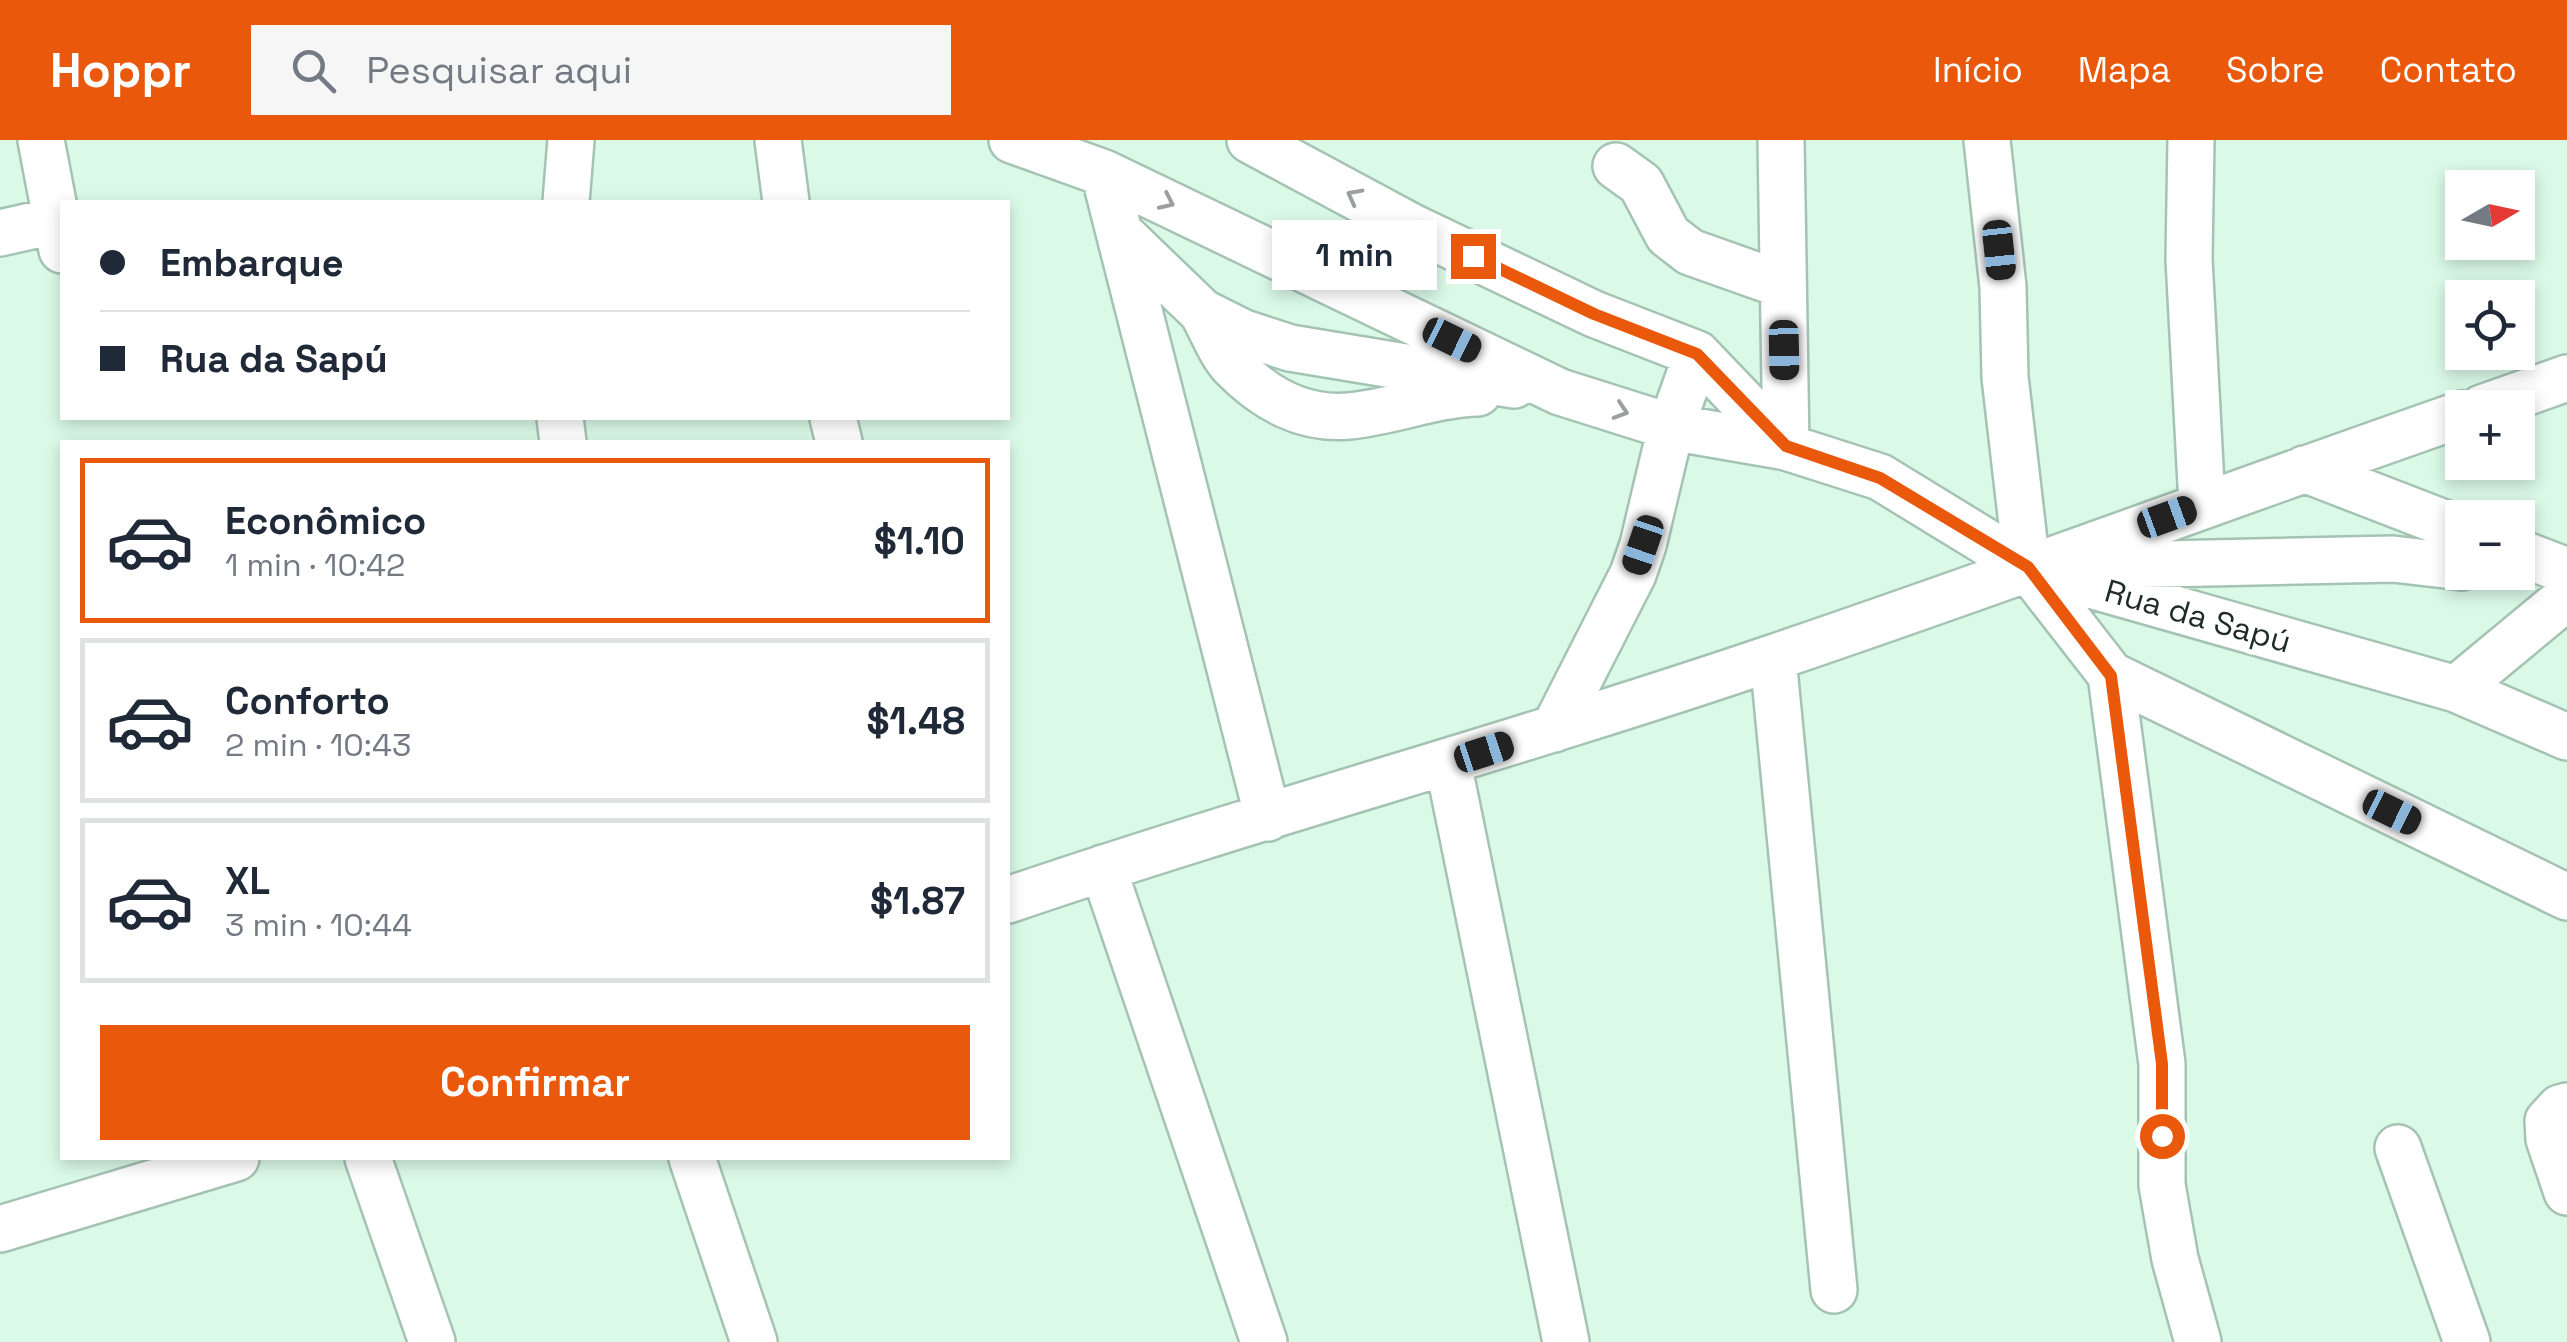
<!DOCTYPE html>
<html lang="pt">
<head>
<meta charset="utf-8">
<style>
  :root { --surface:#fff; --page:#f6f6f7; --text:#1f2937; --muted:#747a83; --line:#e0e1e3; --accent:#ea580c }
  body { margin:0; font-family:"Space Grotesk",sans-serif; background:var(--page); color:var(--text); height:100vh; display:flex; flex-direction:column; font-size:38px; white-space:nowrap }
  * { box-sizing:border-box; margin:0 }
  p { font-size:32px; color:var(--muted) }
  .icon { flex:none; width:55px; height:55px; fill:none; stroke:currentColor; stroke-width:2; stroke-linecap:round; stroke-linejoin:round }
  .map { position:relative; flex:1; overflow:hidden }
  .panel { position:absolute; left:60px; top:300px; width:950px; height:720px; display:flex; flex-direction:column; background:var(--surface); border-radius:0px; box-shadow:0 5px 15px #0003 }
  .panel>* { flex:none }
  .guide { position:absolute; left:60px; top:60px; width:950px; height:220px; border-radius:0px; box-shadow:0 5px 15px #0003; display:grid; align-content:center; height:220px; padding:0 40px; background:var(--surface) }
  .needle { width:65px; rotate:81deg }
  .buttons { position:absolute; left:2445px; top:30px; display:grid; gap:20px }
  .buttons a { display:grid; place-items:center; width:90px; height:90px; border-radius:0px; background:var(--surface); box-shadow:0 5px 15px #0003; font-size:50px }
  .end { position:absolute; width:45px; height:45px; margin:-22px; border:12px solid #ea580c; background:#fff; box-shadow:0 0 0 5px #fff }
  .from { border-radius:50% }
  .bubble { position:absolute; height:70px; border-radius:0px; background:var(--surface); box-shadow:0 5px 15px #0003; font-size:32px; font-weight:700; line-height:70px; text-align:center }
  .car { position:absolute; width:30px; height:60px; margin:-30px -15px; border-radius:12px; box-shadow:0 0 8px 2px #0007; background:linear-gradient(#222 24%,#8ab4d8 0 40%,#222 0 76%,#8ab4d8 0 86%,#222 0) }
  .guide b { display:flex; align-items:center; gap:35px; height:95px; font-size:38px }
  .guide b+b { border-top:2px solid var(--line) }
  .guide i { width:25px; height:25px; background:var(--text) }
  ul { padding:18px 0 0; list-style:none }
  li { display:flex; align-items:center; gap:30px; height:165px; margin:0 20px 15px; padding:0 20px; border:5px solid var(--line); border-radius:0px }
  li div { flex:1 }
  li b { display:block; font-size:38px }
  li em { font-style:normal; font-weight:700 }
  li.current { border-color:var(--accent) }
  li>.icon { width:90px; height:90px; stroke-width:1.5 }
  .button { display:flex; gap:20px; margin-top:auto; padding:20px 40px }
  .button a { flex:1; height:115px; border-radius:0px; background:var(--accent); color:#fff; font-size:40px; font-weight:700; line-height:115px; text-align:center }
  header { display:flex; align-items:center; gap:60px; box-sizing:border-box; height:140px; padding:0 50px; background:var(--accent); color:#fff }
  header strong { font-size:48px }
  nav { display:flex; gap:55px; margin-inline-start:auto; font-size:35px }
  .search { width:700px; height:90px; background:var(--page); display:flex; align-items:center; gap:25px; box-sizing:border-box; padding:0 35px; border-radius:0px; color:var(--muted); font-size:38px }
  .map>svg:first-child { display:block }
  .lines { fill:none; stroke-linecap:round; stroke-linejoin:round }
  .minor-casing { stroke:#a5c3b3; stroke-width:50 }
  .minor { stroke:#fff; stroke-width:45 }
  .oneway { stroke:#9aa09d }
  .route { stroke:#ea580c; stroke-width:12 }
  .labels { text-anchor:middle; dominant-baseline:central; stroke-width:10; stroke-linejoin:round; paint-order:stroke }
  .street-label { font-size:32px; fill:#1f2b25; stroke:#fff }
</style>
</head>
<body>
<header>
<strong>Hoppr</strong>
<div class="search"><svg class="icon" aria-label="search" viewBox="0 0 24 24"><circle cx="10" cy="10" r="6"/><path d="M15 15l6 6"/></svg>Pesquisar aqui</div>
<nav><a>Início</a><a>Mapa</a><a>Sobre</a><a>Contato</a></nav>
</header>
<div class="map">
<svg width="2567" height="1202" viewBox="0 0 2567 1202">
  <rect width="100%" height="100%" fill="#daf9e7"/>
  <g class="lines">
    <defs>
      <path id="minor" d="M41,0L62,110
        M778,0L786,62
        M1012,0L1104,33L1560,252L1671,287L1786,307L1880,337L2027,427L2456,549L2567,597
        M1250,0L1412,87L1594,174L1697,214L1786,307
        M1781,0L1786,307
        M1987,0L2003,147L2005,237L2027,427L2111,535L2162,924V1045L2175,1119L2198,1202
        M2191,0L2189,119L2202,364
        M1616,26L1641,44L1668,95L1690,112L1783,145
        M1104,33L1268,678
        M566,62L571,0
        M0,93L57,80
        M1120,93L1202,172L1244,193L1290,208L1514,245
        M1202,172C1212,189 1220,212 1233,226C1264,258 1303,280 1349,276C1393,272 1434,254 1478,253
        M2482,268L2567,238
        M560,278L563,302
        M833,278L839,302
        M2304,329L2462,390
        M2518,412L2567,431
        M2074,426L2393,419L2462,427
        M1773,518L1834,1150
        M2111,535L2567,757
        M2456,549L2567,457
        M1554,589L1633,434L1643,405L1671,287L1697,214
        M1448,623L1566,1202
        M1103,728L1264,1202
        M1008,760C1260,674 1519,604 1772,518C2003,440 2232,354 2462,274
        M2567,966L2560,968L2548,981L2549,999L2567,1052
        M2398,1008L2467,1202
        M368,1018L432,1202
        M692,1018L754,1202
        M0,1089L236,1018"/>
    </defs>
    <use href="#minor" class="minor-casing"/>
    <use href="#minor" class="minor"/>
  </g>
  <defs><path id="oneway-chevron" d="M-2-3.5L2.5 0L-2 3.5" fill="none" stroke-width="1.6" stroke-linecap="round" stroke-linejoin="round" transform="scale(2.5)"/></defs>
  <g class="oneway">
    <use href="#oneway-chevron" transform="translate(1354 56) rotate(-152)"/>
    <use href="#oneway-chevron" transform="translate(1167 62) rotate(25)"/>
    <use href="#oneway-chevron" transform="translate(1621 271) rotate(18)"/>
  </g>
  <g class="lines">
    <path class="route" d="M1473,116L1594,174L1697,214L1786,306L1880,338L2028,427L2111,536L2162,924V996"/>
  </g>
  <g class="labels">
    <g class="street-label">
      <text transform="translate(2198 476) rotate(16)">Rua da Sapú</text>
    </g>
  </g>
</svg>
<div class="buttons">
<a><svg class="needle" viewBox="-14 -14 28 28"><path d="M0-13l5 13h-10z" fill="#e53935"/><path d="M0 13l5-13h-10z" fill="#747a83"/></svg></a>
<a><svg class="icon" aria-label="locate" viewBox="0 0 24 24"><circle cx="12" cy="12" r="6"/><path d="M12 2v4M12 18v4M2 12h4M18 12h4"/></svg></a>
<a>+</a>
<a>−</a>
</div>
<i class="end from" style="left:2162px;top:996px"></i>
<i class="end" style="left:1473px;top:116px"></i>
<div class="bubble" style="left:1272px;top:80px;width:165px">1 min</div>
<i class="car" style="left:1999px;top:110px;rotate:174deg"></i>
<i class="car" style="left:1452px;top:200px;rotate:116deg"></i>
<i class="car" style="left:1784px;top:210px;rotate:179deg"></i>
<i class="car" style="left:2167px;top:377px;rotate:70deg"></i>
<i class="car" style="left:1643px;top:405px;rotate:199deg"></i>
<i class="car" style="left:1484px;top:612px;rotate:72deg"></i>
<i class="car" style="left:2392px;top:672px;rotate:116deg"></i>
<div class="guide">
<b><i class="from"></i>Embarque</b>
<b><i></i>Rua da Sapú</b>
</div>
<section class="panel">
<ul>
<li class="current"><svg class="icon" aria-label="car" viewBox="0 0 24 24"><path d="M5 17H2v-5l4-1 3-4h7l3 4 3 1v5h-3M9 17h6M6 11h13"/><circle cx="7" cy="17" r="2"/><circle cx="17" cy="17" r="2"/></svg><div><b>Econômico</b><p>1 min · 10:42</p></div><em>$1.10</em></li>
<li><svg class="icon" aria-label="car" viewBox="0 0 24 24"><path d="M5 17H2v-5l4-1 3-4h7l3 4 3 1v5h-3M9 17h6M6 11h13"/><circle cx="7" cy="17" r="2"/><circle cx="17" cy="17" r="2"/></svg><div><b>Conforto</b><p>2 min · 10:43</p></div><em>$1.48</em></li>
<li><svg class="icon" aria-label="car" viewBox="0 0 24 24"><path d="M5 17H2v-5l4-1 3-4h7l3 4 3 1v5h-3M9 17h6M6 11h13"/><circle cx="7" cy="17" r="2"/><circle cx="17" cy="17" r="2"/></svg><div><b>XL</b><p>3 min · 10:44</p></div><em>$1.87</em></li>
</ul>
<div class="button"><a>Confirmar</a></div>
</section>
</div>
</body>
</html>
